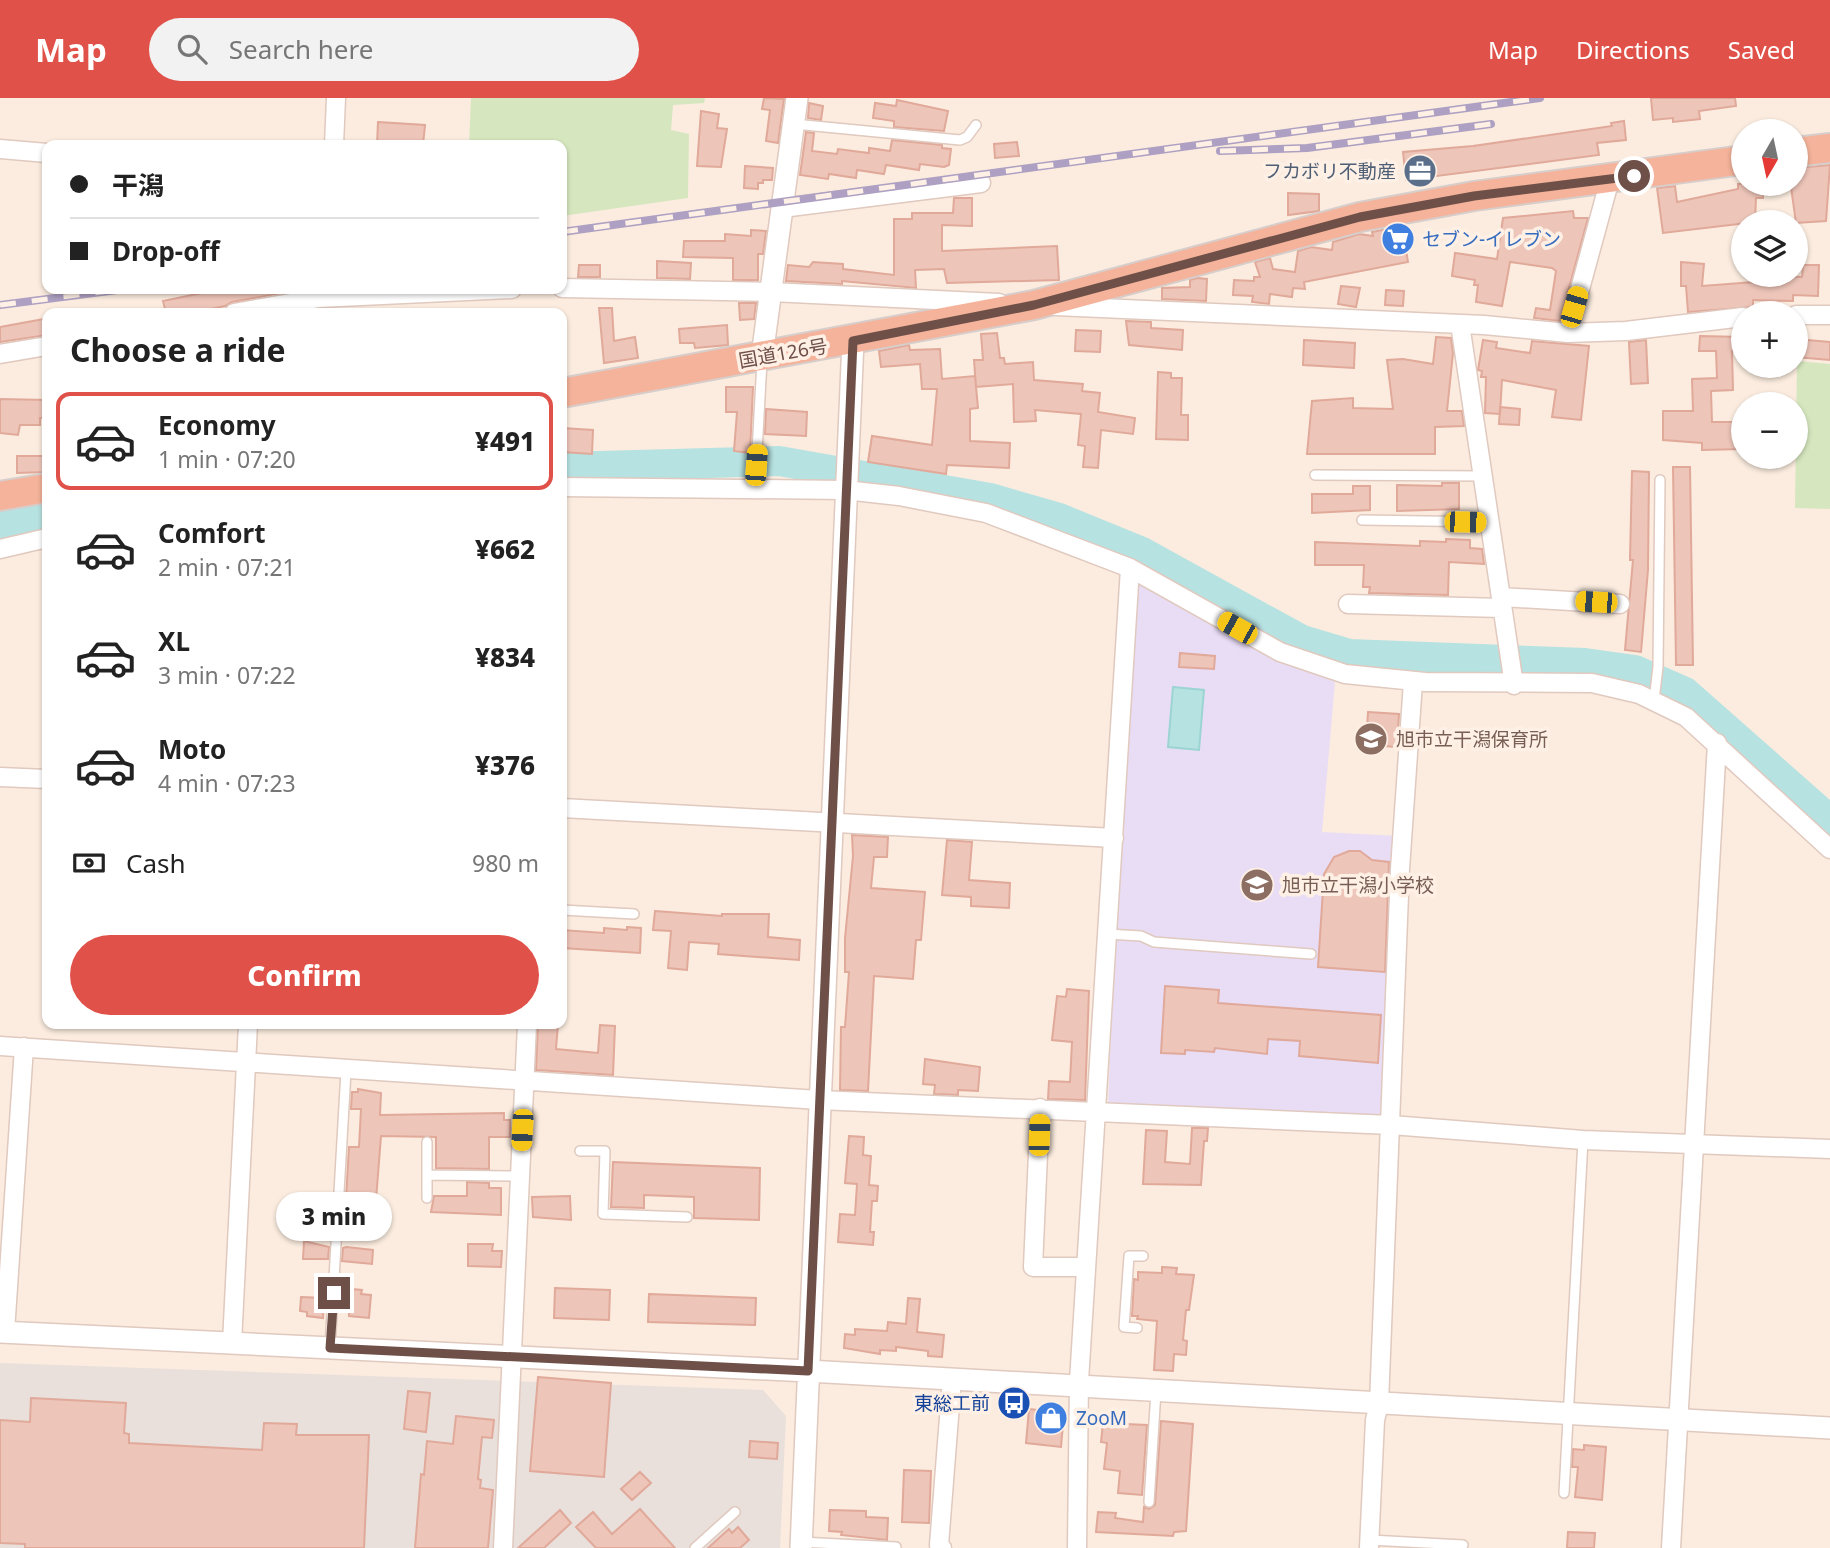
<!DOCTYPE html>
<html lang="en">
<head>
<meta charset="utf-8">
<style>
  :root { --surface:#fff; --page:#f2f2f2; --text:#222; --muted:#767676; --line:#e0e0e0; --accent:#e05249 }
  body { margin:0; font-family:"Noto Sans","Noto Sans JP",sans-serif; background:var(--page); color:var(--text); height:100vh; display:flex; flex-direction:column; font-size:26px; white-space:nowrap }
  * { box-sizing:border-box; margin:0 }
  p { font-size:23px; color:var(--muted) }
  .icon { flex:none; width:38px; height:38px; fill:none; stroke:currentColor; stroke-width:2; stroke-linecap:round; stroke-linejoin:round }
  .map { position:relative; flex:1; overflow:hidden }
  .sheet { position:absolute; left:42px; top:210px; width:525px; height:721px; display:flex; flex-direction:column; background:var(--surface); border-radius:14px; box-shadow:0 2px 5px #0004 }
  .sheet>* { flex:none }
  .banner { position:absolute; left:42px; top:42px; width:525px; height:154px; border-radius:14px; box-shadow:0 2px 5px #0004; display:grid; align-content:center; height:154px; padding:0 28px; background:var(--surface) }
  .needle { width:46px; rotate:189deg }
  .buttons { position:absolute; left:1731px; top:21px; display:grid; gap:14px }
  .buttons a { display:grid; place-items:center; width:77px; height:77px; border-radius:50%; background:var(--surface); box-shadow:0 2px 5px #0004; font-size:35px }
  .end { position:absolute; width:32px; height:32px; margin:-16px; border:9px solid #6f5049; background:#fff; box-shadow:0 0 0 4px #fff }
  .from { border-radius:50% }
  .bubble { position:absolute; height:49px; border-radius:24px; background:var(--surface); box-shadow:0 2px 5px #0004; font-size:23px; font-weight:800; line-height:49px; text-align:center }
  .car { position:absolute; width:21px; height:42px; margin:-21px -10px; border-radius:9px; box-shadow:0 0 5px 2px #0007; background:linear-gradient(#f5c518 24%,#345 0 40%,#f5c518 0 76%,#345 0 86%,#f5c518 0) }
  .banner b { display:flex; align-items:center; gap:24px; height:66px; font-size:26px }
  .banner b+b { border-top:2px solid var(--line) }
  .banner i { width:18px; height:18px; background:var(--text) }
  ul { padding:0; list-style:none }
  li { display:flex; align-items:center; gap:21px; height:98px; margin:0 14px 10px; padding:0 14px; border:4px solid transparent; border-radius:14px }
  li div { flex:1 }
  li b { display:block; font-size:26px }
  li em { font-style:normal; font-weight:800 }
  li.current { border-color:var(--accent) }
  li>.icon { width:63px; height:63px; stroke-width:1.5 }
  h2 { padding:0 28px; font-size:32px; line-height:84px }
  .pay { display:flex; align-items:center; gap:18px; height:77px; padding:0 28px; font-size:26px }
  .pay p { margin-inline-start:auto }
  .action { display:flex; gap:14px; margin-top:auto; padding:14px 28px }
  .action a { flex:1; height:80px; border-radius:42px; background:var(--accent); color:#fff; font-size:28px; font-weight:800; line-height:80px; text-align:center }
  header { display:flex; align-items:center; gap:42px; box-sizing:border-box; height:98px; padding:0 35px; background:var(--accent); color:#fff }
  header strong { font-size:33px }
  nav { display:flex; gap:38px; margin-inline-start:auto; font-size:24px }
  .search { width:490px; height:63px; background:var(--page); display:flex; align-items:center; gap:18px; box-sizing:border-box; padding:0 24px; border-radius:38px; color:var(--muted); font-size:26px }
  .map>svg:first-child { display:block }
  .industrial { fill:#e9dfdb }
  .education { fill:#e9ddf6 }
  .green { fill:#d6e7bf }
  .water { fill:#b6e2e1; stroke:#9cd4d3; stroke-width:2 }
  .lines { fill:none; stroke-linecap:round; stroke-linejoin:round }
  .river { stroke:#b6e2e1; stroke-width:30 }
  .building { fill:#eec5b9; stroke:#e0a99a; stroke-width:2 }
  .service-casing { stroke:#e0c9bf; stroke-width:12 }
  .minor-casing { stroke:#e0c9bf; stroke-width:21 }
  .tertiary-casing { stroke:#e0c9bf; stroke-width:24 }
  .trunk-casing { stroke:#d7cecc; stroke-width:32 }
  .service { stroke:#fff; stroke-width:9 }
  .minor { stroke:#fff; stroke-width:18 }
  .tertiary { stroke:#fff; stroke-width:21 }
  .trunk { stroke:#f4b39a; stroke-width:28 }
  .rail-casing { stroke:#ada0c2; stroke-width:8 }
  .rail { stroke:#fef0e5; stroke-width:5; stroke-dasharray:16; stroke-linecap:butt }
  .route { stroke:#6f5049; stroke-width:9 }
  .labels { text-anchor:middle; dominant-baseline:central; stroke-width:7; stroke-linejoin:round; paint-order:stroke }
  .service-label { font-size:19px; fill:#4e5e75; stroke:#fef0e5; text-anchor:end }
  .shop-label { font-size:19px; fill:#366cbe; stroke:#fef0e5; text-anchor:start }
  .street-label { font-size:19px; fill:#6f5049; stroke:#fef0e5 }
  .education-label { font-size:19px; fill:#785e54; stroke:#fef0e5; text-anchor:start }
  .transit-label { font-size:19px; fill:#164399; stroke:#fef0e5; text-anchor:end }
</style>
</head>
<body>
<header>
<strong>Map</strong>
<div class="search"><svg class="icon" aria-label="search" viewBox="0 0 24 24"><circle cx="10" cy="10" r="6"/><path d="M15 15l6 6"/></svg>Search here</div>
<nav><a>Map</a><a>Directions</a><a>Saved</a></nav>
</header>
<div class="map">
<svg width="1830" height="1450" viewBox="0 0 1830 1450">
  <rect width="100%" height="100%" fill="#fbecdf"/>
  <path class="industrial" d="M0,1265L763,1292L786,1318L780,1450H0Z"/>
  <path class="education" d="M1146,485L1263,555L1335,584L1322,734L1399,738L1383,1020L1108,1007L1115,836L1137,487Z"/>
  <path class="green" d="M471,0H705L704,5L673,7L671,32L689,36L688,100L562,118V47H469Z
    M1797,263L1830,266V411L1795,410Z"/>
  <path class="water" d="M1173,589L1204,592L1199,652L1168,649Z"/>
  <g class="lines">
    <path class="river" d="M562,369L779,363L990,400L1059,420L1142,454L1302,542L1349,556L1585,565L1635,572L1685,594L1830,722
      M0,428L47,419"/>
  </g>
  <path class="building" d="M764,0L784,1L778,45L766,43L770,12L762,11Z
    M1651,0H1735L1736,8L1699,13L1700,21L1673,24V20L1653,22Z
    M897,2L948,13L944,33L894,29V23L873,20L875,5L896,8Z
    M809,5L823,8L821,22L808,20Z
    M701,13L719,16L717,30L727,31L721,69L697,68Z
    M1624,23L1626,42L1597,45L1599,57L1406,82L1403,54L1473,48L1612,28L1611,25Z
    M378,24L425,27L423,47H377Z
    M806,34L814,35L812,53L837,56L838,51L869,55V50L890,53L892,42L942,47V50L951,51L949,67L944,69L920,66L919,72L886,67L884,76L857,72L856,80L829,76L828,81L800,77Z
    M1017,44L1019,58L995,60L994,46Z
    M1830,67L1826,123L1796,125L1791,89L1796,86V70Z
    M745,68L773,70L772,82H763V85H758V91L744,90Z
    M1738,86H1762L1763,100H1756L1755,124L1663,135L1657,90L1675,88L1677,104L1738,91Z
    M1288,95L1319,96V113L1288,117Z
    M954,100H972V128L942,127V153L1057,148L1059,182L947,185L944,171L915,172L916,190L842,183V186L786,183L788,167L809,169L813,164L843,166V171L894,177V121H912V115H953Z
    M1573,113L1574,120H1588L1560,223L1534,220L1536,210L1550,212L1556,173L1552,170L1510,164L1502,208L1476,204L1478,187H1474L1475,182L1452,178L1455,155L1497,161L1503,120Z
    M1402,128L1408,164L1304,184L1305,191L1293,190L1292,199L1270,196L1269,206L1252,204L1253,198L1233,197L1234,182L1254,183V179H1260L1255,164L1270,160L1273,171L1295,174L1298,153L1311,149L1332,152L1333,144L1359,136L1373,138L1372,134Z
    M751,132L766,133L763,156H758V182H733V160L683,159L684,143H725V136L751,138Z
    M657,163L691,165L690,181L657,180Z
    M1681,164L1704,166L1702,188L1767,183V178L1802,179L1803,167H1819L1818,198L1793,197V203L1753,202V209L1688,214L1686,188H1681Z
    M579,167H600V179H578Z
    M1197,180L1207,181L1206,203L1162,201V190L1190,189V182Z
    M1341,188L1360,190L1356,209L1338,206Z
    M221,191H298V192L232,204L225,208L192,215H166L163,203Z
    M1386,192L1404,193L1403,208L1385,207Z
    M739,205H756L754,221L740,222Z
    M599,210H612L614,243L635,239L638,260L604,265Z
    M44,221L47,237L0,244V229Z
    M1126,223L1151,224V230L1183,232L1182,252L1129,247Z
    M727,227L728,247L695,250L694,245H680L679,231Z
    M1076,232L1101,233L1100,254L1075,253Z
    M997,235L1000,260H1004L1005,266L1033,264L1034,282L1083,286L1082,293L1100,295L1098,314L1135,320L1133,336L1101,332L1098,370L1083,369L1085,348L1078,347L1081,316L1035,312L1036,323L1014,324L1013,286L976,289L974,262H983L981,236Z
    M1700,238L1743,239V254L1732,253L1733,292L1711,293L1712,324H1743V351L1702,352V345L1663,342V313H1693L1692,281L1717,280L1716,253H1699Z
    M1436,239L1451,240L1453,255L1447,313H1462L1464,328L1435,329V356H1307L1312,303L1353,300V310L1393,311L1387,262L1403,261L1433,266Z
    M1796,241L1830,244V262L1796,259Z
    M1304,242L1355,245L1354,270L1303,267Z
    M1483,242L1497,244L1496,250L1530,255L1532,243L1589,248L1581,322L1552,319L1556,292L1502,282L1500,316L1485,315L1486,279H1481L1482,273L1478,272Z
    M1646,242L1648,285L1631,286L1629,244Z
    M909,247L910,252L940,251L942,281L975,278L978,310L970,311V343L1010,345L1009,370L947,367L946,376L868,364L872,338L932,347L937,291H922L920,266L881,269L879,253Z
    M1158,274L1171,275V280H1182L1181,317H1188V342L1156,341Z
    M726,289H753L750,355L734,353L737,314H726Z
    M0,301L47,302V320H40V327H20L18,337L0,335Z
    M1500,309L1520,311L1519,327L1499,326Z
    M766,311L807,314L806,338L765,336Z
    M562,330L593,332L592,356L562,354Z
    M17,358H47V374L17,375Z
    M1673,369H1690L1693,567H1676Z
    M1632,373L1649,374L1648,472L1641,554L1625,552L1633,462H1630Z
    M1442,385H1459V411L1397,413V387L1442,388Z
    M1353,388H1370V412L1312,415V396H1353Z
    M1446,441L1470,442V450L1482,451L1484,466L1449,464L1448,497L1369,495L1370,489H1363L1364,467H1315V444L1420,448V443L1446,444Z
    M1180,555L1215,558L1214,571L1179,569Z
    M1368,614L1399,616L1397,649L1366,647Z
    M852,737L888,739L887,759H874L871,790L925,794L921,842H916L913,881L874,878L868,993L840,992L841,929H845L849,874H845V840L853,758Z
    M947,742L972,744L969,782L1010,785L1009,810L971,808V799L942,797Z
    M1360,753L1372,762L1389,764L1385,874L1318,869L1324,776L1334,759L1349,753Z
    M655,813L722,818V816H769L768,839L800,842L799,862L718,856L719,846L689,844L687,872L668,870L671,833L653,832Z
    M627,829L641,830L640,855L562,850V832L604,835V830L627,832Z
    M1165,888L1219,892L1218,905L1381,917L1378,965L1299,958L1300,943L1268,941L1267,956L1215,950L1214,954L1185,952V956L1161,955Z
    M1067,891L1089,893L1085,1002L1048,1001L1049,983L1070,984L1072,944L1052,942L1057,898L1066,899Z
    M538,926H558L556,951L598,955L600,927L615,928L613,977L536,972Z
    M925,961L980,969L978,993L958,992V997L934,996L935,987L923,986Z
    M358,991L381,995L380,1017L504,1015V1022H510V1039H489V1071L436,1070V1039L381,1038L376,1102L346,1101L349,1049H359L361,1011H351L352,994H358Z
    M1192,1030H1208L1207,1043H1204L1201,1087L1143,1086L1146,1032L1167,1033L1165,1064L1190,1066Z
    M849,1038L864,1039L863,1057L871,1058L869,1087L878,1088L877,1103H872L870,1134H874L873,1147L838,1144L840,1116L855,1117L857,1086L845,1085Z
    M613,1064L760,1070L759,1122L694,1120V1099L644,1097V1110L611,1109Z
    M467,1084L489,1085V1090H501V1117L431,1114L434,1098H467Z
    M570,1098L571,1122L533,1119L532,1099Z
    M304,1143L329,1149L328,1161H303Z
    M468,1146H493L492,1153H502L501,1169L468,1168Z
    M346,1149L373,1152L372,1166L342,1163L343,1150Z
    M1162,1169L1177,1170L1176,1176L1194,1177L1189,1212H1186L1183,1242L1187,1243L1186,1257L1174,1256L1173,1273L1154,1272L1157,1223L1137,1221L1138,1218H1132L1134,1181L1138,1182V1174L1162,1175Z
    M340,1190L362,1192L361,1196L371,1197L369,1220L349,1218V1214L339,1213Z
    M555,1190L610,1192L609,1222L554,1220Z
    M649,1196L756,1200L755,1227L648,1224Z
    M301,1199L324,1200L323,1220L307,1218V1214L300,1213Z
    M908,1200L920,1201L917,1234L944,1237L942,1259L928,1258V1253L896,1249V1253L880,1252V1256L844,1250L845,1236L855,1237V1231L887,1233L888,1224L906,1226Z
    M538,1279L611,1285L604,1379L530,1373Z
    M408,1293L430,1295L426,1334L404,1331Z
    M31,1300L126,1305L124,1335L129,1336V1345L262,1352L264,1325L297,1326L296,1337H369L364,1450H25V1446L0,1445V1322L30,1324Z
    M1029,1311L1064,1315L1061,1349L1026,1345Z
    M456,1318L494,1322L492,1340L482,1339L478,1381L481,1382L480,1390L493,1392L488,1450H415L421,1376L424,1377L427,1343L453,1346Z
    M1161,1323L1193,1326L1186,1433L1174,1434L1173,1438L1096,1434L1098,1414L1116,1415L1115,1420L1143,1424L1144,1409L1149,1411L1155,1407Z
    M1103,1325L1147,1327L1142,1397L1118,1395L1120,1373L1104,1371L1107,1345L1101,1344Z
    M750,1343L778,1345L777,1361L749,1359Z
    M1584,1347L1606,1349L1602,1402L1575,1399L1578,1369H1572L1573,1351L1584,1352Z
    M904,1372L931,1373L929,1425L902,1424Z
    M640,1374L651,1385L632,1402L621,1391Z
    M640,1411L675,1450H596L576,1429L593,1414L612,1436Z
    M560,1412L571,1425L544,1450H518Z
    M830,1412L866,1413V1419L888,1420L887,1442L841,1437L842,1434L829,1433Z
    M738,1429L749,1442L740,1450H708L729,1431L732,1435Z
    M1568,1434L1595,1435L1594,1450H1567Z"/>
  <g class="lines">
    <defs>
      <path id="service" d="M794,26L960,42L967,39L976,27
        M1315,377L1483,378
        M755,390L762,263
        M1362,422L1490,424
        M1654,602L1658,569L1660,382
        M562,812L634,816
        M1107,836L1141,838L1154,844L1311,856
        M580,1053H605L603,1116L687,1119
        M427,1077L519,1078
        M427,1100V1044
        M1137,1230L1124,1229L1129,1158H1143
        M330,1250L346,973
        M1564,1395L1583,1042
        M1149,1404L1156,1293
        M1370,1442L1463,1447
        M801,1444L896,1449
        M695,1450L735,1414"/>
      <path id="minor" d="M334,47L336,0
        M0,51L47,55
        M782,110L981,85
        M562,190L771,194L999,205
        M1055,208L1484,227L1568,235L1626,233L1743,219
        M234,215L319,200L512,191
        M1796,217H1830
        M1460,226L1514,587
        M1568,235L1610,81
        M0,256L47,248
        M562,389L845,392L899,398L986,415L1130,470L1280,554L1345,576L1425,584L1592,585L1639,596L1686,619L1830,751
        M0,451L47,440
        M1501,499L1620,506
        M1348,506L1502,510
        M0,679L47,681
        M562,710L1114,740
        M0,948L819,1002L1391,1027L1583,1042L1830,1051
        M1040,1010L1033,1169H1086
        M5,1234L24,949
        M232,1245L248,926
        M503,1450L527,926
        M942,1450L939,1447L952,1281
        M1077,1450L1079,1283L1130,470
        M1369,1450L1375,1322L1379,1306L1400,771L1413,584
        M1671,1450L1717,645"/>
      <path id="tertiary" d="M762,258L797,0
        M0,1234L808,1273L1830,1330
        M801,1450L853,243"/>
      <path id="trunk" d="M1796,54L1830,50
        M562,295L1034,207L1360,119L1474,98L1743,62
        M0,398L47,390"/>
    </defs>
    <use href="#service" class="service-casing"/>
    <use href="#minor" class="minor-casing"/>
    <use href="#tertiary" class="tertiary-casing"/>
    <use href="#trunk" class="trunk-casing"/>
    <use href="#service" class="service"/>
    <use href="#minor" class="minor"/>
    <use href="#tertiary" class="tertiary"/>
    <use href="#trunk" class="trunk"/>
    <defs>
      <path id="rail" d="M1220,53L1307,50L1491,26
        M562,134L1540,0
        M0,207L125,191"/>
    </defs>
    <use href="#rail" class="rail-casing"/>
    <use href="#rail" class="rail"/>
  </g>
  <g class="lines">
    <path class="route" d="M334,1195L330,1250L808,1273L853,243L1034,207L1360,119L1474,98L1634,78"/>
  </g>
  <defs>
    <symbol id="office-disc" viewBox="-11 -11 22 22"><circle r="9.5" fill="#5c6f8a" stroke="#fef0e5"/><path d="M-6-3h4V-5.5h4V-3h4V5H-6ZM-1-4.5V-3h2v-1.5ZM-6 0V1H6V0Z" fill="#fff"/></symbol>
    <symbol id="supermarket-disc" viewBox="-11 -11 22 22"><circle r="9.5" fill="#3f7fe0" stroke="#fef0e5"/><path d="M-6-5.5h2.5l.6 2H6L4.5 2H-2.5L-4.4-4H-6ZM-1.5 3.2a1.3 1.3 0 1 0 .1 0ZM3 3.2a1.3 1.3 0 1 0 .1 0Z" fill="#fff"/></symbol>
    <symbol id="school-disc" viewBox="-11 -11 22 22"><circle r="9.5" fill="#8d6e63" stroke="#fef0e5"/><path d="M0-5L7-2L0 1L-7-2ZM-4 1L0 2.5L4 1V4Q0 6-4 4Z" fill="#fff"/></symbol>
    <symbol id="bus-disc" viewBox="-11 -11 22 22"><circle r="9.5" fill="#1a4fb4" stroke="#fef0e5"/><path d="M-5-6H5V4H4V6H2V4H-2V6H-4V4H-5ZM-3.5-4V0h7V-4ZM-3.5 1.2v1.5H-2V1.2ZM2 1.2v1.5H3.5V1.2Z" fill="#fff"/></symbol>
    <symbol id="shop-disc" viewBox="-11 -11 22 22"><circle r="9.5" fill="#3f7fe0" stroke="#fef0e5"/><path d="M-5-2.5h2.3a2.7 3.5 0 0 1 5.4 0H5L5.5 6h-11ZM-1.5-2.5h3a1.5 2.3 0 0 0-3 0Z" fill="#fff"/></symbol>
  </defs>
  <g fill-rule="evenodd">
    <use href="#office-disc" x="1401" y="54" width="38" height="38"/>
    <use href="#supermarket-disc" x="1379" y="122" width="38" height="38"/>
    <use href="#school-disc" x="1352" y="622" width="38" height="38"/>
    <use href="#school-disc" x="1238" y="768" width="38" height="38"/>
    <use href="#bus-disc" x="995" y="1286" width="38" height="38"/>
    <use href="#shop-disc" x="1032" y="1301" width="38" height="38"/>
  </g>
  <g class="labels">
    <g class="service-label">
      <text x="1396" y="73">フカボリ不動産</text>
    </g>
    <g class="shop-label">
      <text x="1422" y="141">セブン-イレブン</text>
      <text x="1076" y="1320">ZooM</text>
    </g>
    <g class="street-label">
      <text transform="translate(783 255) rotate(-10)">国道126号</text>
    </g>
    <g class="education-label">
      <text x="1396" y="641">旭市立干潟保育所</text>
      <text x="1282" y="787">旭市立干潟小学校</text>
    </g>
    <g class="transit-label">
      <text x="990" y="1305">東総工前</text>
    </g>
  </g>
</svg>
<div class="buttons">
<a><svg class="needle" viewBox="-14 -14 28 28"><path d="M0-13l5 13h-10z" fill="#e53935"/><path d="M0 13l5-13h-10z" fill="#767676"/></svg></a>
<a><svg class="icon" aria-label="layers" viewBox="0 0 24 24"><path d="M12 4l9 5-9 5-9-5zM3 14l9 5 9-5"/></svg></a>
<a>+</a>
<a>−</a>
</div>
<i class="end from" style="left:1634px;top:78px"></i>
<i class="end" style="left:334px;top:1195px"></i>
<div class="bubble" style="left:276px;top:1094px;width:116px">3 min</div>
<i class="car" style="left:1574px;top:209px;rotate:16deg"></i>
<i class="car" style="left:756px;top:367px;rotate:4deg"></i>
<i class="car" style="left:1465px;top:424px;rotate:91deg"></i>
<i class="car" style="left:1596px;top:504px;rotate:273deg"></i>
<i class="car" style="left:1237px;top:530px;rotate:299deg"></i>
<i class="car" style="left:522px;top:1032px;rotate:183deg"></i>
<i class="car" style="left:1039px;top:1037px;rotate:2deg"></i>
<div class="banner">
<b><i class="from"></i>干潟</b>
<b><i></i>Drop-off</b>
</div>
<section class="sheet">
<h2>Choose a ride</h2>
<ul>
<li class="current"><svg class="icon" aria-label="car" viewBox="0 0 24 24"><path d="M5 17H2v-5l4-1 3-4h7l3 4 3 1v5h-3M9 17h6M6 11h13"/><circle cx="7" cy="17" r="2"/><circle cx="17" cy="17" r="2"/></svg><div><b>Economy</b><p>1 min · 07:20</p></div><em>¥491</em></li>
<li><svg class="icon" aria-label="car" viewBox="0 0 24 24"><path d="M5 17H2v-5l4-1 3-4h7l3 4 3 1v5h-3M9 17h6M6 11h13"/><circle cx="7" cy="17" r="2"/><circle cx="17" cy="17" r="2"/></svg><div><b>Comfort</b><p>2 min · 07:21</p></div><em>¥662</em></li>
<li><svg class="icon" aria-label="car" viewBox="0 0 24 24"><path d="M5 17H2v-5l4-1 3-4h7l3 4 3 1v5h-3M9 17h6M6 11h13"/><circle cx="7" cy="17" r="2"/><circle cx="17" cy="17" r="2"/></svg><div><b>XL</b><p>3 min · 07:22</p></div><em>¥834</em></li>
<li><svg class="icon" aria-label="car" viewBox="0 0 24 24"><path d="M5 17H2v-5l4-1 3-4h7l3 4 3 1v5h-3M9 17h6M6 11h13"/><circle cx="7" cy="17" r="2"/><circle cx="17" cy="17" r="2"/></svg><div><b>Moto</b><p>4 min · 07:23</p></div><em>¥376</em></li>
</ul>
<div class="pay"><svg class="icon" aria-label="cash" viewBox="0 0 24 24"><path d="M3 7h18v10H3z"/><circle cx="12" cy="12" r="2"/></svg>Cash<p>980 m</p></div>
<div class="action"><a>Confirm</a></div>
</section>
</div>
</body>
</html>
